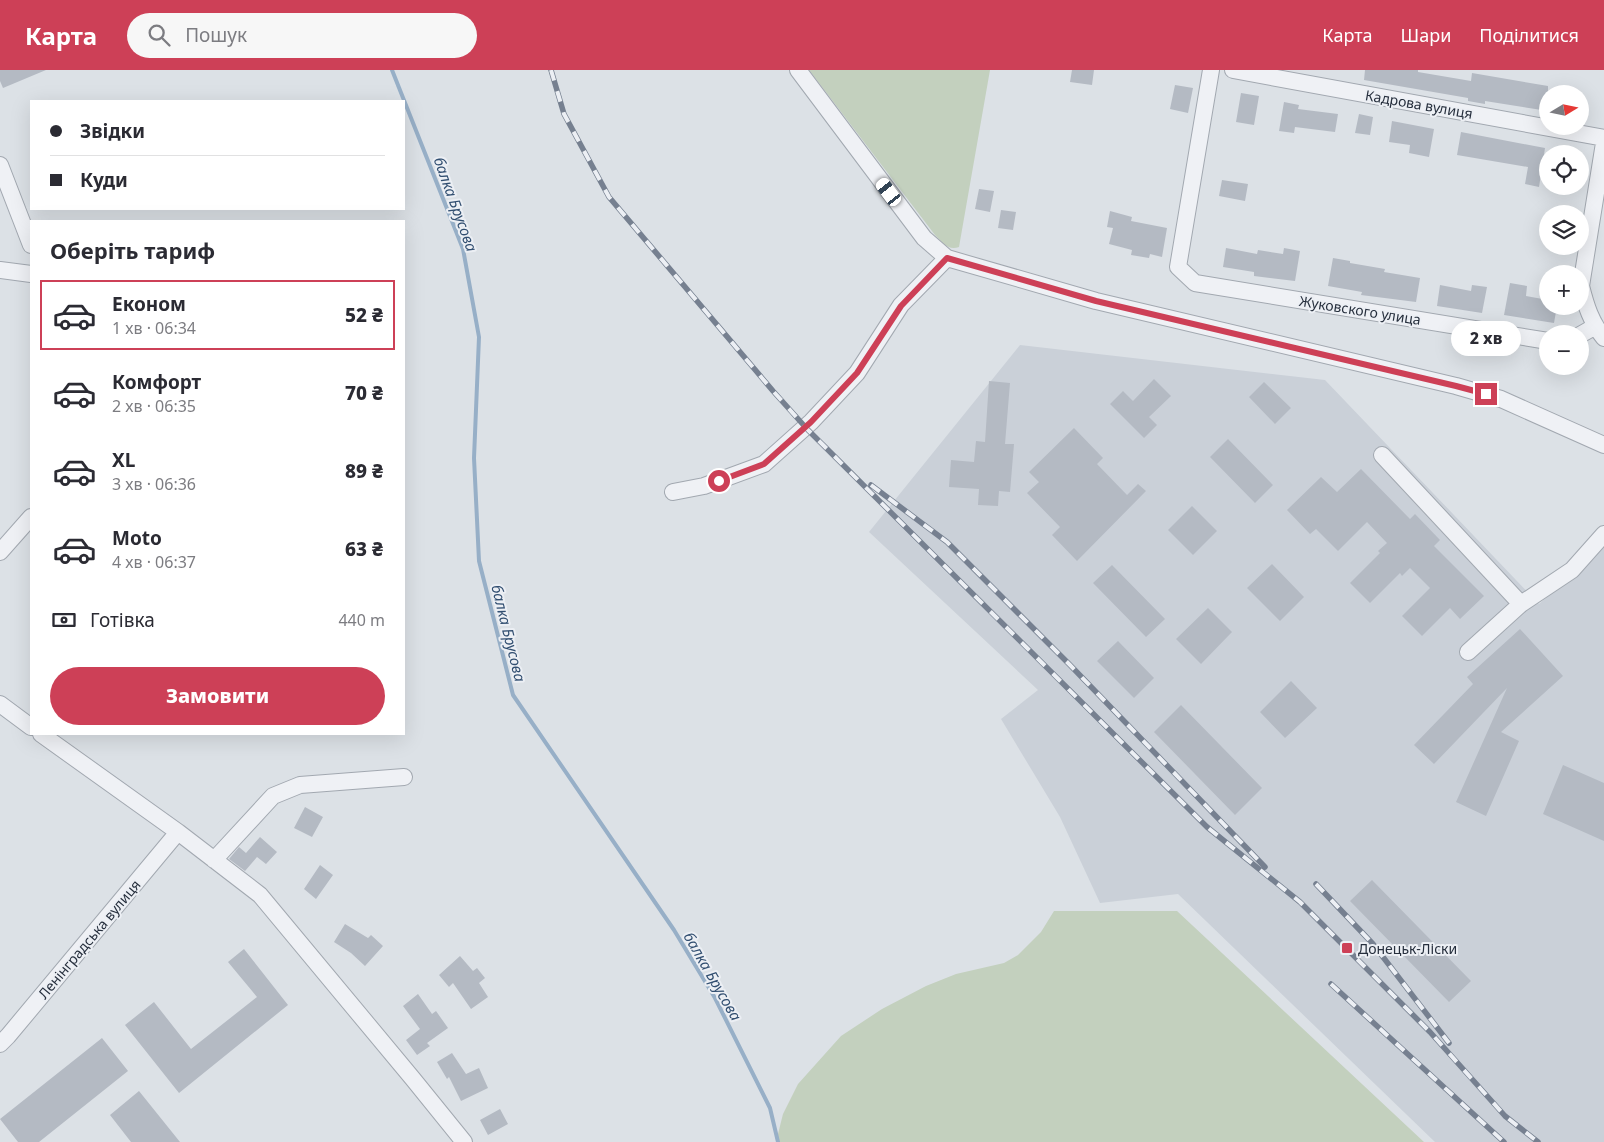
<!DOCTYPE html>
<html lang="uk">
<head>
<meta charset="utf-8">
<style>
  :root { --surface:#fff; --page:#f7f7f7; --text:#2b2b33; --muted:#7c7c81; --line:#e1e1e2; --accent:#cd4057 }
  body { margin:0; font-family:"Noto Sans",sans-serif; background:var(--page); color:var(--text); height:100vh; display:flex; flex-direction:column; font-size:19px; white-space:nowrap }
  * { box-sizing:border-box; margin:0 }
  p { font-size:16px; color:var(--muted) }
  .icon { flex:none; width:28px; height:28px; fill:none; stroke:currentColor; stroke-width:2; stroke-linecap:round; stroke-linejoin:round }
  .map { position:relative; flex:1; overflow:hidden }
  .side { position:absolute; left:30px; top:150px; width:375px; height:515px; display:flex; flex-direction:column; background:var(--surface); border-radius:0px; box-shadow:0 5px 20px #0002 }
  .side>* { flex:none }
  .top-card { position:absolute; left:30px; top:30px; width:375px; height:110px; border-radius:0px; box-shadow:0 5px 20px #0002; display:grid; align-content:center; height:110px; padding:0 20px; background:var(--surface) }
  .needle { width:32px; rotate:80deg }
  .fabs { position:absolute; left:1539px; top:15px; display:grid; gap:10px }
  .fabs a { display:grid; place-items:center; width:50px; height:50px; border-radius:50%; background:var(--surface); box-shadow:0 5px 20px #0002; font-size:25px }
  .end { position:absolute; width:22px; height:22px; margin:-11px; border:6px solid #cd4057; background:#fff; box-shadow:0 0 0 2px #fff }
  .from { border-radius:50% }
  .bubble { position:absolute; height:35px; border-radius:18px; background:var(--surface); box-shadow:0 5px 20px #0002; font-size:16px; font-weight:800; line-height:35px; text-align:center }
  .car { position:absolute; width:15px; height:30px; margin:-15px -8px; border-radius:6px; box-shadow:0 0 4px 1px #0007; background:linear-gradient(#fff 24%,#345 0 40%,#fff 0 76%,#345 0 86%,#fff 0) }
  .top-card b { display:flex; align-items:center; gap:18px; height:48px; font-size:19px }
  .top-card b+b { border-top:1px solid var(--line) }
  .top-card i { width:12px; height:12px; background:var(--text) }
  ul { padding:0; list-style:none }
  li { display:flex; align-items:center; gap:15px; height:70px; margin:0 10px 8px; padding:0 10px; border:2px solid transparent; border-radius:0px }
  li div { flex:1 }
  li b { display:block; font-size:19px }
  li em { font-style:normal; font-weight:800 }
  li.selected { border-color:var(--accent) }
  li>.icon { width:45px; height:45px; stroke-width:1.5 }
  h2 { padding:0 20px; font-size:22px; line-height:60px }
  .pay { display:flex; align-items:center; gap:12px; height:55px; padding:0 20px; font-size:19px }
  .pay p { margin-inline-start:auto }
  .primary-button { display:flex; gap:10px; margin-top:auto; padding:10px 20px }
  .primary-button a { flex:1; height:58px; border-radius:30px; background:var(--accent); color:#fff; font-size:20px; font-weight:800; line-height:58px; text-align:center }
  header { display:flex; align-items:center; gap:30px; box-sizing:border-box; height:70px; padding:0 25px; background:var(--accent); color:#fff }
  header strong { font-size:24px }
  nav { display:flex; gap:28px; margin-inline-start:auto; font-size:18px }
  .search { width:350px; height:45px; background:var(--page); display:flex; align-items:center; gap:12px; box-sizing:border-box; padding:0 18px; border-radius:28px; color:var(--muted); font-size:19px }
  .map>svg:first-child { display:block }
  .built { fill:#cad0d8 }
  .green { fill:#c3d0be }
  .lines { fill:none; stroke-linecap:round; stroke-linejoin:round }
  .stream { stroke:#97afc7; stroke-width:4 }
  .building { fill:#b4bac3 }
  .minor-casing { stroke:#a2a8b0; stroke-width:18 }
  .minor { stroke:#eff1f5; stroke-width:16 }
  .rail-casing { stroke:#768090; stroke-width:5.5 }
  .rail { stroke:#eceff4; stroke-width:4; stroke-dasharray:11; stroke-linecap:butt }
  .route { stroke:#cd4057; stroke-width:6 }
  .poi-dot { fill:#cd4057; stroke:#eceff4; stroke-width:2 }
  .labels { text-anchor:middle; dominant-baseline:central; stroke-width:4; stroke-linejoin:round; paint-order:stroke }
  .street-label { font-size:14px; fill:#262f3d; stroke:#eceff4 }
  .poi-label { font-size:14px; fill:#262f3d; stroke:#eceff4; text-anchor:start }
  .water-label { font-size:15px; font-style:italic; fill:#314e70; stroke:#eceff4 }
</style>
</head>
<body>
<header>
<strong>Карта</strong>
<div class="search"><svg class="icon" aria-label="search" viewBox="0 0 24 24"><circle cx="10" cy="10" r="6"/><path d="M15 15l6 6"/></svg>Пошук</div>
<nav><a>Карта</a><a>Шари</a><a>Поділитися</a></nav>
</header>
<div class="map">
<svg width="1604" height="1072" viewBox="0 0 1604 1072">
  <rect width="100%" height="100%" fill="#dce1e6"/>
  <path class="built" d="M1020,275L1325,310L1539,534L1604,477V1072H1435L1178,824L1100,833L1060,747L1001,649L1038,620L869,462Z"/>
  <path class="green" d="M809,0H990L959,177C948,181 942,172 935,165Z
    M1054,841H1177L1424,1072H776L783,1044L798,1014L841,966L882,939L926,916L956,904L1004,893L1018,885L1041,862Z"/>
  <g class="lines">
    <path class="stream" d="M392,0L463,179L479,267L474,388L479,491L513,625L674,860L715,928L770,1038L778,1072"/>
  </g>
  <path class="building" d="M0,0H46L3,18L0,11Z
    M1072,0H1094L1092,15L1070,12Z
    M1365,0H1418V2L1471,11L1472,3L1548,16V41L1485,31V34L1468,31V28L1364,10Z
    M1175,15L1193,18L1188,43L1170,39Z
    M1241,23L1259,26L1254,55L1236,52Z
    M1284,32L1299,35L1298,39L1338,44L1335,62L1295,57L1294,63L1279,61Z
    M1359,44L1373,47L1370,65L1355,63Z
    M1392,51L1434,59L1429,87L1409,83L1410,75L1389,72Z
    M1461,62L1545,78L1539,117L1525,114L1528,97L1457,85Z
    M1222,110L1248,114L1245,131L1219,126Z
    M979,119L994,121L990,142L975,139Z
    M1001,140L1016,142L1013,160L998,158Z
    M1110,141L1132,147L1131,151L1167,158L1162,187L1150,184L1149,188L1131,185L1132,180L1109,174L1113,158L1107,157Z
    M1226,178L1257,184L1258,180L1283,184L1284,178L1300,181L1295,211L1254,206V202L1223,197Z
    M1333,188L1350,191V193L1385,199L1384,202L1420,208L1416,232L1361,225L1362,222L1328,216Z
    M1510,213L1527,216L1526,226L1548,230V236H1557L1554,253L1504,245Z
    M1440,215L1471,221L1472,215L1487,217L1482,243L1437,236Z
    M1154,309L1171,326L1149,347L1157,355L1144,368L1110,334L1123,321L1133,331Z
    M989,311L1010,313L1005,374H1014L1010,422L999,421L998,436L978,435L979,419L949,417L951,390L974,392L976,371L985,372Z
    M1264,312L1291,338L1275,354L1249,327Z
    M1074,358L1103,388L1097,394L1127,425L1138,414L1146,421L1077,491L1052,465L1060,457L1027,423L1039,412L1029,402Z
    M1228,369L1273,415L1255,433L1210,387Z
    M1361,399L1410,449L1415,444L1440,470L1434,476L1484,526L1460,549L1450,538L1422,566L1402,546L1430,518L1410,498L1402,506L1400,503L1370,533L1350,513L1380,483L1378,481L1387,473L1367,452L1338,481L1316,459L1310,464L1287,440L1321,407L1337,422Z
    M1192,436L1217,461L1193,485L1168,460Z
    M1272,494L1304,527L1280,551L1247,518Z
    M1112,495L1165,549L1146,567L1093,513Z
    M1208,538L1232,562L1201,594L1176,569Z
    M1520,559L1563,606L1501,662L1519,671L1486,746L1456,732L1507,618L1434,694L1414,675L1473,614L1467,607Z
    M1118,571L1154,608L1134,628L1097,591Z
    M1291,611L1317,638L1285,668L1260,642Z
    M1181,635L1262,718L1235,745L1154,662Z
    M1563,695L1604,713V771L1543,744Z
    M305,737L323,747L312,767L294,758Z
    M260,767L277,782L266,794L257,787L245,801L229,789L239,777L246,783Z
    M320,795L333,805L316,829L304,819Z
    M1372,810L1471,911L1449,932L1350,831Z
    M345,854L368,868L371,865L383,876L365,896L351,883L334,872Z
    M244,879L288,935L179,1023L125,955L154,932L191,979L257,927L228,892Z
    M460,886L473,901L477,898L485,908L479,913L488,927L471,939L453,913L449,917L439,905Z
    M418,924L432,944L436,941L448,958L427,973L430,976L417,985L406,970L420,959L403,936Z
    M102,968L128,1001L39,1072H18L0,1049Z
    M452,983L466,1004L479,998L488,1018L461,1031L449,1007L447,1009L437,992Z
    M139,1021L180,1072H131L110,1045Z
    M500,1039L508,1054L488,1065L480,1050Z"/>
  <g class="lines">
    <defs>
      <path id="minor" d="M798,0L924,168L947,188L1096,231L1456,316L1501,329L1604,375
        M1211,0L1178,197L1195,213L1548,271
        M1233,0L1604,68
        M1604,73L1581,216C1586,236 1591,252 1604,268
        M0,95L31,175
        M0,200L31,204
        M1580,265L1594,257
        M1382,385L1521,534
        M673,422L704,416L764,394L811,352L857,303L901,235L947,188
        M0,482L31,447
        M1468,582L1521,534L1572,500L1604,464
        M0,634L31,657
        M41,664L178,762L260,825L413,1009L464,1072
        M214,790L273,726L300,715L404,707
        M0,974L8,966L178,762"/>
    </defs>
    <use href="#minor" class="minor-casing"/>
    <use href="#minor" class="minor"/>
    <defs>
      <path id="rail" d="M551,0L564,44L609,127L773,321L808,360L1207,757L1300,832L1430,962L1505,1046L1538,1072
        M871,415L947,472L1070,595L1265,797
        M1316,814L1373,874L1449,973
        M1331,914L1504,1072"/>
    </defs>
    <use href="#rail" class="rail-casing"/>
    <use href="#rail" class="rail"/>
  </g>
  <g class="lines">
    <path class="route" d="M719,411L764,394L811,352L857,303L901,236L947,188L1096,231L1456,316L1486,324"/>
  </g>
  <rect class="poi-dot" x="1341" y="872" width="12" height="12" rx="2.5"/>
  <g class="labels">
    <g class="street-label">
      <text transform="translate(1419 34) rotate(10)">Кадрова вулиця</text>
      <text transform="translate(1360 240) rotate(9)">Жуковского улица</text>
      <text transform="translate(89 869) rotate(-50)">Ленінградська вулиця</text>
    </g>
    <g class="poi-label">
      <text x="1358" y="878">Донецьк-Ліски</text>
    </g>
    <g class="water-label">
      <text transform="translate(456 134) rotate(70)">балка Брусова</text>
      <text transform="translate(509 563) rotate(76)">балка Брусова</text>
      <text transform="translate(713 906) rotate(60)">балка Брусова</text>
    </g>
  </g>
</svg>
<div class="fabs">
<a><svg class="needle" viewBox="-14 -14 28 28"><path d="M0-13l5 13h-10z" fill="#e53935"/><path d="M0 13l5-13h-10z" fill="#7c7c81"/></svg></a>
<a><svg class="icon" aria-label="locate" viewBox="0 0 24 24"><circle cx="12" cy="12" r="6"/><path d="M12 2v4M12 18v4M2 12h4M18 12h4"/></svg></a>
<a><svg class="icon" aria-label="layers" viewBox="0 0 24 24"><path d="M12 4l9 5-9 5-9-5zM3 14l9 5 9-5"/></svg></a>
<a>+</a>
<a>−</a>
</div>
<i class="end from" style="left:719px;top:411px"></i>
<i class="end" style="left:1486px;top:324px"></i>
<div class="bubble" style="left:1451px;top:251px;width:70px">2 хв</div>
<i class="car" style="left:889px;top:122px;rotate:323deg"></i>
<div class="top-card">
<b><i class="from"></i>Звідки</b>
<b><i></i>Куди</b>
</div>
<section class="side">
<h2>Оберіть тариф</h2>
<ul>
<li class="selected"><svg class="icon" aria-label="car" viewBox="0 0 24 24"><path d="M5 17H2v-5l4-1 3-4h7l3 4 3 1v5h-3M9 17h6M6 11h13"/><circle cx="7" cy="17" r="2"/><circle cx="17" cy="17" r="2"/></svg><div><b>Економ</b><p>1 хв · 06:34</p></div><em>52 ₴</em></li>
<li><svg class="icon" aria-label="car" viewBox="0 0 24 24"><path d="M5 17H2v-5l4-1 3-4h7l3 4 3 1v5h-3M9 17h6M6 11h13"/><circle cx="7" cy="17" r="2"/><circle cx="17" cy="17" r="2"/></svg><div><b>Комфорт</b><p>2 хв · 06:35</p></div><em>70 ₴</em></li>
<li><svg class="icon" aria-label="car" viewBox="0 0 24 24"><path d="M5 17H2v-5l4-1 3-4h7l3 4 3 1v5h-3M9 17h6M6 11h13"/><circle cx="7" cy="17" r="2"/><circle cx="17" cy="17" r="2"/></svg><div><b>XL</b><p>3 хв · 06:36</p></div><em>89 ₴</em></li>
<li><svg class="icon" aria-label="car" viewBox="0 0 24 24"><path d="M5 17H2v-5l4-1 3-4h7l3 4 3 1v5h-3M9 17h6M6 11h13"/><circle cx="7" cy="17" r="2"/><circle cx="17" cy="17" r="2"/></svg><div><b>Moto</b><p>4 хв · 06:37</p></div><em>63 ₴</em></li>
</ul>
<div class="pay"><svg class="icon" aria-label="cash" viewBox="0 0 24 24"><path d="M3 7h18v10H3z"/><circle cx="12" cy="12" r="2"/></svg>Готівка<p>440 m</p></div>
<div class="primary-button"><a>Замовити</a></div>
</section>
</div>
</body>
</html>
